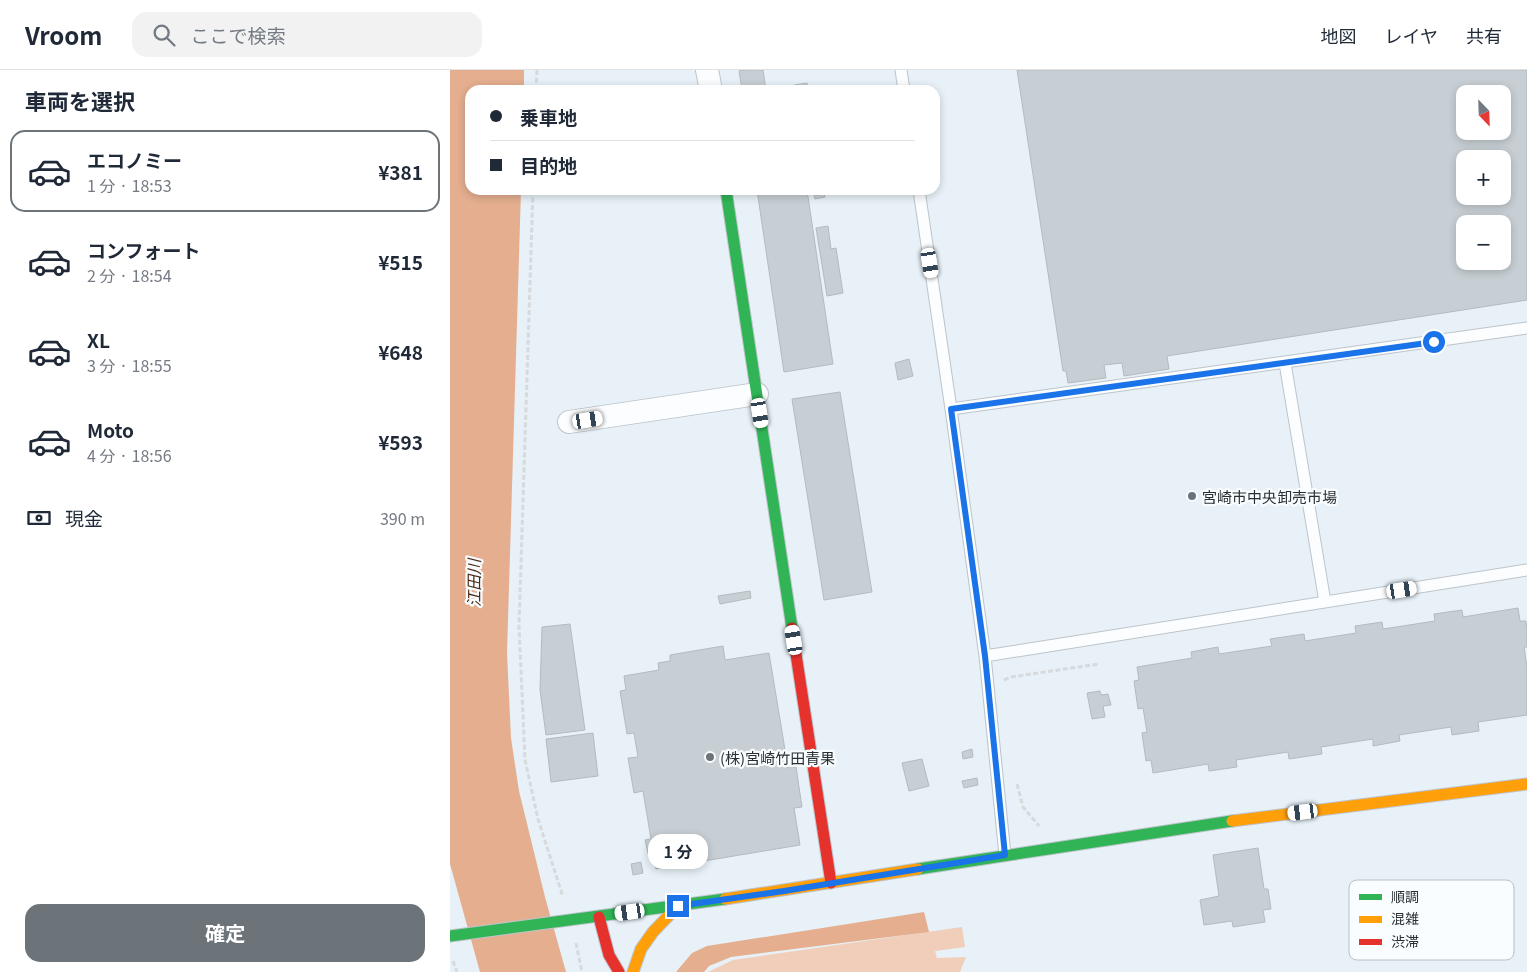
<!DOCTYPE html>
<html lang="ja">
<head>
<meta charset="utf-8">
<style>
  :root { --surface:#fff; --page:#f2f2f3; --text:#1f2937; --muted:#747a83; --line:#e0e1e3; --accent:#6c7479 }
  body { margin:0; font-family:Georgia,"Noto Sans JP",serif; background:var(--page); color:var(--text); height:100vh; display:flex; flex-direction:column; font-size:19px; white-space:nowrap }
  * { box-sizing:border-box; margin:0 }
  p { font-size:16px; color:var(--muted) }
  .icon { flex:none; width:28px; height:28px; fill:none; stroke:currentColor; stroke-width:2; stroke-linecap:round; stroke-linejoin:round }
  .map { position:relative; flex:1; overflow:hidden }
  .panel { display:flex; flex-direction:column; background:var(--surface); width:450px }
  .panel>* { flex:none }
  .guide { position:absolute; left:15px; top:15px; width:475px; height:110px; border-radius:15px; box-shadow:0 2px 8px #0003; display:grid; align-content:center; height:110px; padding:0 25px; background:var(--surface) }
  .needle { width:32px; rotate:157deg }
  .buttons { position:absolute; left:1006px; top:15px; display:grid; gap:10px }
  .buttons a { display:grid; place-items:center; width:55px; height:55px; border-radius:10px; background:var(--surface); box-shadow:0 2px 8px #0003; font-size:25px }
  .end { position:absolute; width:22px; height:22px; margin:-11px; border:6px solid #1a73e8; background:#fff; box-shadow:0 0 0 2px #fff }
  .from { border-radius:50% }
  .bubble { position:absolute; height:35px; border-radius:15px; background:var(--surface); box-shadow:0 2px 8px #0003; font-size:16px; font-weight:700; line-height:35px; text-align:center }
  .car { position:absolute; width:15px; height:30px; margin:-15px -8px; border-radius:6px; box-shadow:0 0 4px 1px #0007; background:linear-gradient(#fff 24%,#345 0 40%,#fff 0 76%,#345 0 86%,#fff 0) }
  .guide b { display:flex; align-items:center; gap:18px; height:48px; font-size:19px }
  .guide b+b { border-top:1px solid var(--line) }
  .guide i { width:12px; height:12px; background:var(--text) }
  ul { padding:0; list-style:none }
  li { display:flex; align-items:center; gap:15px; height:82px; margin:0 10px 8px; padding:0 15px; border:2px solid transparent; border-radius:15px }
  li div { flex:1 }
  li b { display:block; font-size:19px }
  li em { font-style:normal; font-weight:700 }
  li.selected { border-color:var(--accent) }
  li>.icon { width:45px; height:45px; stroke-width:1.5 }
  h2 { padding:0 25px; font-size:22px; line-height:60px }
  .pay { display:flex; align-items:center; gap:12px; height:55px; padding:0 25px; font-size:19px }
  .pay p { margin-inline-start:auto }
  .action { display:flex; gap:10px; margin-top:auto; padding:10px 25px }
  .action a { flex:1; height:58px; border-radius:15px; background:var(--accent); color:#fff; font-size:20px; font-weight:700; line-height:58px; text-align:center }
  header { display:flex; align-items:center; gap:30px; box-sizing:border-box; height:70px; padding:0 25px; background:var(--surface); border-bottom:1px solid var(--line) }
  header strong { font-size:24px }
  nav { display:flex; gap:28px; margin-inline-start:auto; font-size:18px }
  .search { width:350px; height:45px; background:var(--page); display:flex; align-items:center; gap:12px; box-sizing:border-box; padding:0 18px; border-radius:15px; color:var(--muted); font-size:19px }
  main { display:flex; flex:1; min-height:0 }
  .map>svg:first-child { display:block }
  .green { fill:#f1ceba }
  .water { fill:#e4ae8f }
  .building { fill:#c7cfd4; stroke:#b3bbbf; fill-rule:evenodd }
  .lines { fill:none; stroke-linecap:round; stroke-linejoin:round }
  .lane-casing { stroke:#bdc4ca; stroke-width:13 }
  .street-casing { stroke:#bdc4ca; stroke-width:24 }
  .fast-casing { stroke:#bdc4ca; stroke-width:13 }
  .slow-casing { stroke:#bdc4ca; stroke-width:13 }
  .jam-casing { stroke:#bdc4ca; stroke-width:13 }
  .path { stroke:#d7dadc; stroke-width:3; stroke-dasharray:5 2.5; stroke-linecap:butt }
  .lane { stroke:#fbfdfe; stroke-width:11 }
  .street { stroke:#fbfdfe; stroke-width:22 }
  .fast { stroke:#30b455; stroke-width:11 }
  .slow { stroke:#ff9f0a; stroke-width:11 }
  .jam { stroke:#e5322d; stroke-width:11 }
  .route { stroke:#1a73e8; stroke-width:6 }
  .poi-dot { fill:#6c7479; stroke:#f9fdff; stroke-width:2 }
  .labels { text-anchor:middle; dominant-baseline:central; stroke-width:4.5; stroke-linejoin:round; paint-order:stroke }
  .poi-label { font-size:15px; fill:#293035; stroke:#f9fdff; text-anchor:start }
  .water-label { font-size:16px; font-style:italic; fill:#4a2915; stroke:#f9fdff }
  .key { fill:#f9fdff; stroke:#bbc0c2; stroke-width:1 }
  .key-label { font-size:14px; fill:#293035 }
</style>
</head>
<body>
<header>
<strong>Vroom</strong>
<div class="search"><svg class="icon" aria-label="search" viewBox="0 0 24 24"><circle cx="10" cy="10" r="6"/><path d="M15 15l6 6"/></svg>ここで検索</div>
<nav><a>地図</a><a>レイヤ</a><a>共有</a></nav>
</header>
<main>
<section class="panel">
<h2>車両を選択</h2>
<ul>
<li class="selected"><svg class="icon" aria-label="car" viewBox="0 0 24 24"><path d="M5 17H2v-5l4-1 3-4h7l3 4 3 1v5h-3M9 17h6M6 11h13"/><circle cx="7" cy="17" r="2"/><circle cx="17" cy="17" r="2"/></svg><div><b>エコノミー</b><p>1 分 · 18:53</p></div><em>¥381</em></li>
<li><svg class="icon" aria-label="car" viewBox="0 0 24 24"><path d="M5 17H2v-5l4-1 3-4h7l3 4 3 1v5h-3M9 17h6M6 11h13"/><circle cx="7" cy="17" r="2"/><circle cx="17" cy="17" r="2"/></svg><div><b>コンフォート</b><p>2 分 · 18:54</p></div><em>¥515</em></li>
<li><svg class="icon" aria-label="car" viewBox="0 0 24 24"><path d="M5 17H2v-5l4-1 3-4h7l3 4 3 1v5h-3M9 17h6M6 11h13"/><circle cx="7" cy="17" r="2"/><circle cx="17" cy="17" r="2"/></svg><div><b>XL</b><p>3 分 · 18:55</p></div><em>¥648</em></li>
<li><svg class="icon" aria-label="car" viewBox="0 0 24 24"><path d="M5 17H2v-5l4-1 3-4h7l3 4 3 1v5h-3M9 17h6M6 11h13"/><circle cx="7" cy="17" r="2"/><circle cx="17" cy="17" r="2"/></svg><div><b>Moto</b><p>4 分 · 18:56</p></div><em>¥593</em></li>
</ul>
<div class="pay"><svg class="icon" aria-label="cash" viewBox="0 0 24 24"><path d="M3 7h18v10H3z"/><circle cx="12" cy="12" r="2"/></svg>現金<p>390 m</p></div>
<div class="action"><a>確定</a></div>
</section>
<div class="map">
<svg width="1077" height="902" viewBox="0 0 1077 902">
  <rect width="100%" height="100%" fill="#e7f1f7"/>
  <path class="green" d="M512,857L515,877L485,881L487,888L516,887L510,902H258L283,890Z"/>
  <path class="water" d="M0,0H74V20H20V120H71L57,583L61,668L69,721L95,827L116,902H30L0,794Z
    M474,842L479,862L281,887L259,896L254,902H226L242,883L257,876Z"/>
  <path class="building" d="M295,0H313L316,20H292L289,1Z
    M567,0H1077V230L717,286L719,299L674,306L672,293L654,295L656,308L618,313L616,301H613ZM1015,24H1052V61H1015ZM1015,89H1052V126H1015ZM1015,154H1052V191H1015Z
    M357,13L358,20H345L344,15Z
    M341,16L342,20H318Z
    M307,120H357L383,294L334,302Z
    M363,120H373L375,127L365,129Z
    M378,156L381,179L386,178L393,223L377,226L366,158Z
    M459,289L463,306L448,310L445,293Z
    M390,322L422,522L374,530L342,329Z
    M300,521L301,528L270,534L268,526Z
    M1068,538L1070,551H1076L1077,561V577H1074L1077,597V645L1028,652L1029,661L1002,665L1001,657L949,665L950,671L923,676V669L871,677L872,684L839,689L838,682L786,690L787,697L759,701L758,694L703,703L701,690L696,691L692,663L697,662L693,638L688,639L684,611L689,610L687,597L742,588L741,582L768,577L769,584L822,576L820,569L854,564L855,571L906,563L905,556L932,552L933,559L985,551L984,544L1012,540L1013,547Z
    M120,554L135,660L96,665L90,620L92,557Z
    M273,576L275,590L319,583L338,698L346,697L352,737L344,738L350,775L206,799L203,783H198L195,770L201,769L193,721L184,723L178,688L188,687L184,663L177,664L170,621L176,620L174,606L209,600L208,593L220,591V585Z
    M650,621L651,625L658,624L661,635L653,636L655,647L642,649L637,623Z
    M143,663L148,706L101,712L96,669Z
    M522,679L523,687L513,689L512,682Z
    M472,689L479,716L459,721L452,693Z
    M527,708L528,715L514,718L512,711Z
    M808,778L814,819H818L821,839L813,840L815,852L783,857L782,851L754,855L750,830L769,826L763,785Z
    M191,792L193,803L183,805L181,794Z"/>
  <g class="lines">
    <defs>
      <path id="lane" d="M451,0L454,20
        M469,120L501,339L535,586L555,785
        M835,293L875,532
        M501,339L1077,258
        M535,586L1077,500"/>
      <path id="street" d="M257,0L261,20
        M119,352L307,324"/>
      <path id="fast" d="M276,120L342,558
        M468,799L782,751
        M0,866L275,829"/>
      <path id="slow" d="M782,751L1077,714
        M275,829L468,799
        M183,902L191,879L203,862L228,836"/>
      <path id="jam" d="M342,558L381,813
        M149,847L159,885L169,902"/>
    </defs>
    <use href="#lane" class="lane-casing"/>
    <use href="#street" class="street-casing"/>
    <use href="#fast" class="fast-casing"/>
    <use href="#slow" class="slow-casing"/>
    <use href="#jam" class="jam-casing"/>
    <path class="path" d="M86,20L87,0
      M83,120L69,556L75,690L88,749L113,827
      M554,610L561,607L649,594
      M567,714L573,737L589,756
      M126,873L132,902
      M3,891L7,902"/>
    <use href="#lane" class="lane"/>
    <use href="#street" class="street"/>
    <use href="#fast" class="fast"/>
    <use href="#slow" class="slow"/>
    <use href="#jam" class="jam"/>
  </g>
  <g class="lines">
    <path class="route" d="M228,836L334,821L555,785L535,586L501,339L984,272"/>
  </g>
  <g class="poi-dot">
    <circle cx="742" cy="426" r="5"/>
    <circle cx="260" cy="687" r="5"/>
  </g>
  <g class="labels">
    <g class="poi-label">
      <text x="752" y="426">宮崎市中央卸売市場</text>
      <text x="270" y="687">(株)宮崎竹田青果</text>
    </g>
    <g class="water-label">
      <text transform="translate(23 513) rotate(-90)">江田川</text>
    </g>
  </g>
  <rect x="899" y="810" width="165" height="80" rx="8" class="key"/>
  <rect x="909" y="824" width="23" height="6" fill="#30b455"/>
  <rect x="909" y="846" width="23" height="7" fill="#ff9f0a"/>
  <rect x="909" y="869" width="23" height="6" fill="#e5322d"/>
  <g class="key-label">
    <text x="941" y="832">順調</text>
    <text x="941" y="854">混雑</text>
    <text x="941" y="877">渋滞</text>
  </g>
</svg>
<div class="buttons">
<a><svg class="needle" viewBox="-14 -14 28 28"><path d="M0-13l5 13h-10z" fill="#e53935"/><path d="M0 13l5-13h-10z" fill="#747a83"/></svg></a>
<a>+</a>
<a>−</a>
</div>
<i class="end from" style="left:984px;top:272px"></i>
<i class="end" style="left:228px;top:836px"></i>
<div class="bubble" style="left:198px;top:764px;width:60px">1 分</div>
<i class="car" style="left:480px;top:193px;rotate:171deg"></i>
<i class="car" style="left:310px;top:343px;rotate:171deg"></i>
<i class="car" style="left:138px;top:350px;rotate:81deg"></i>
<i class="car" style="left:952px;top:520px;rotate:81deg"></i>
<i class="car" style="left:344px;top:570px;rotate:351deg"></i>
<i class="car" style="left:853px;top:742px;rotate:263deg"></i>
<i class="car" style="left:180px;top:842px;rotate:262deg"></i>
<div class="guide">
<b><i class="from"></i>乗車地</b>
<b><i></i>目的地</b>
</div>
</div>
</main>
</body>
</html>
